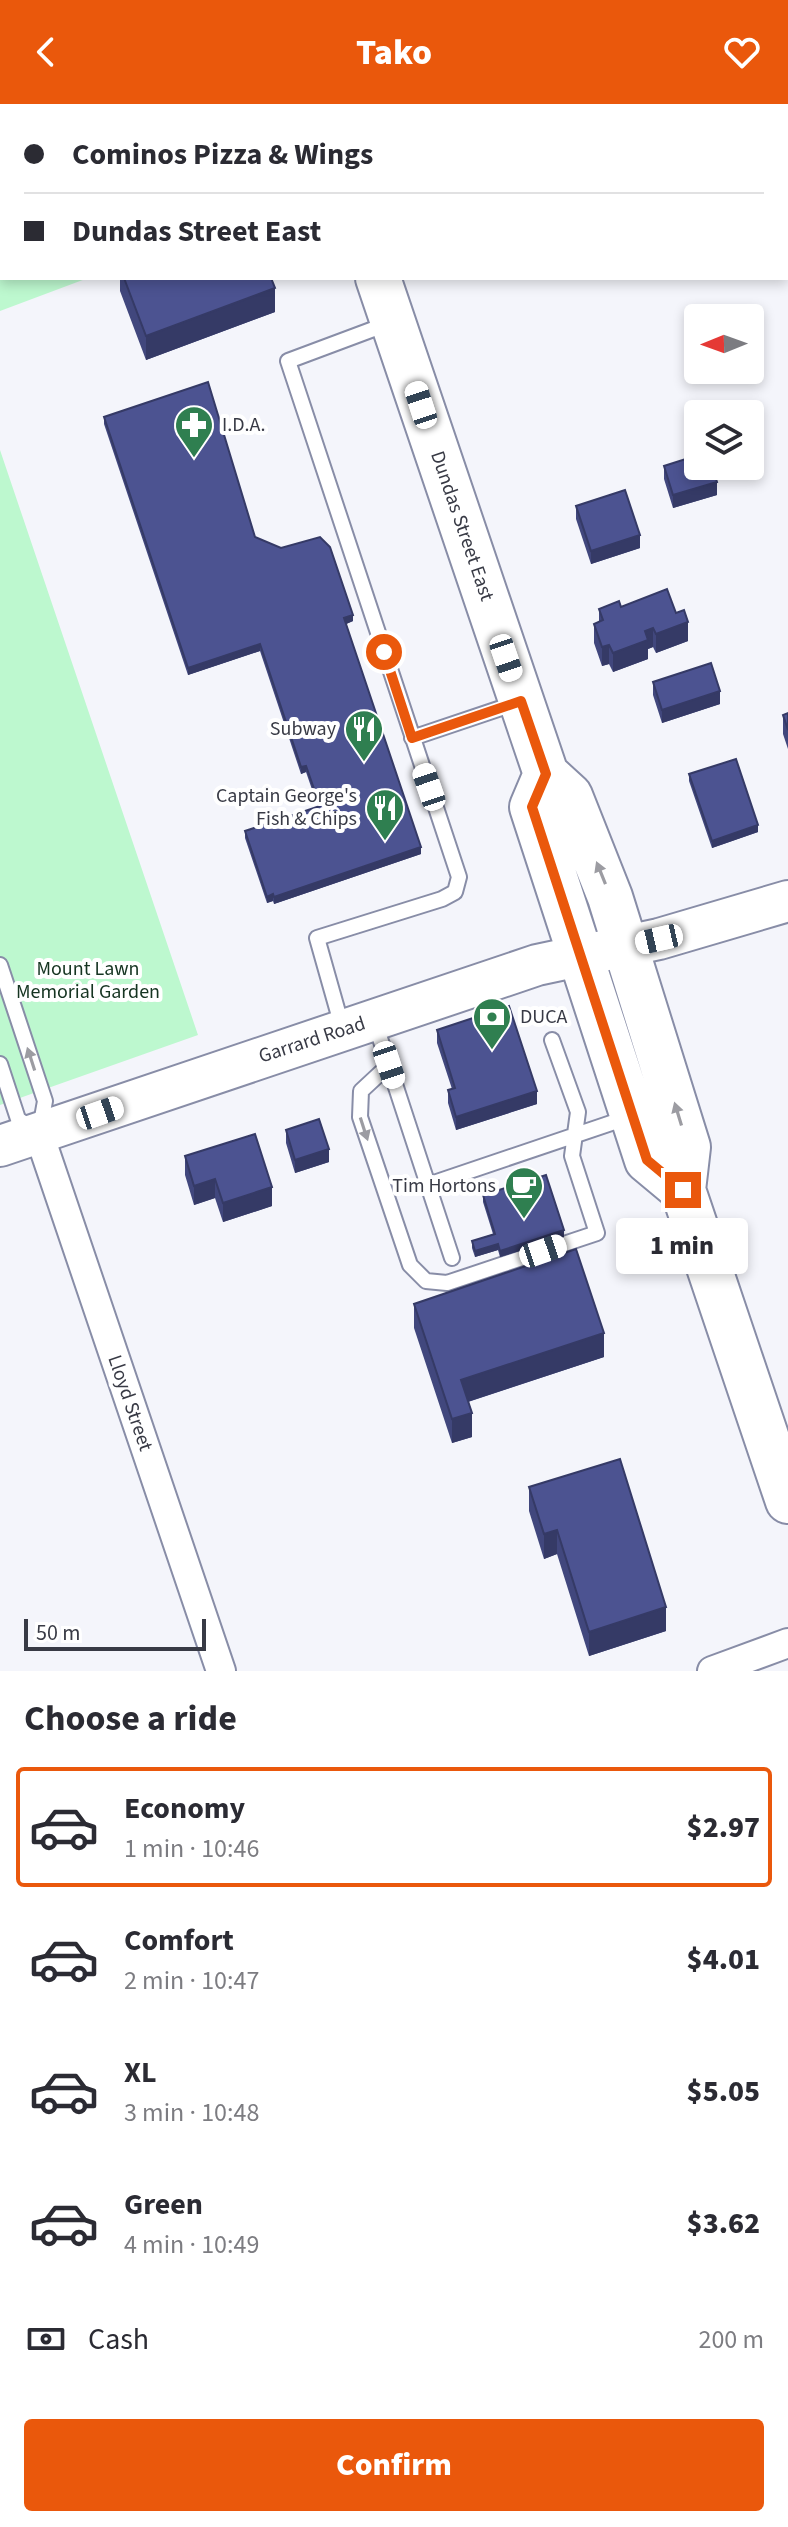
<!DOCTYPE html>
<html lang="en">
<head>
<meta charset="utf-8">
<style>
  :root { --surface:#fff; --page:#f7f7f7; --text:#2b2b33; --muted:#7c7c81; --line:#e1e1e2; --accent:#ea580c }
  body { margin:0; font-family:"Source Sans 3",sans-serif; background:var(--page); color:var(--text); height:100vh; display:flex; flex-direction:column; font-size:30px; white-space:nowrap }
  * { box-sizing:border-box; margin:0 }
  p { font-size:26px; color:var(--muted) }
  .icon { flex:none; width:44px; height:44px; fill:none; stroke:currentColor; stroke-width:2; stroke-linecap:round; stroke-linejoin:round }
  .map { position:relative; height:1567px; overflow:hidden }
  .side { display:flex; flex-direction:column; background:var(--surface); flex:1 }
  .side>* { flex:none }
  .top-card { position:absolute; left:0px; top:0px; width:788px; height:176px; box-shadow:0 4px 12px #0003; display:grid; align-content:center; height:176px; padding:0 24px; background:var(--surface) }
  .needle { width:52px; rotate:269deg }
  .buttons { position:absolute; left:684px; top:200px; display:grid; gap:16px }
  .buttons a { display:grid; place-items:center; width:80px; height:80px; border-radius:8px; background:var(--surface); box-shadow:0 4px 12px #0003; font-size:40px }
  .scale { position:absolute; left:24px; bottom:20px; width:182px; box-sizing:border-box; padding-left:8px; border:4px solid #383a45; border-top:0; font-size:22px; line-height:28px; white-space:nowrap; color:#383a45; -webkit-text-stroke:6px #fff; paint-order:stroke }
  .end { position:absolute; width:36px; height:36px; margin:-18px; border:10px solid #ea580c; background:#fff; box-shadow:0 0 0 4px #fff }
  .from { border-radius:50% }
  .bubble { position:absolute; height:56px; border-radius:8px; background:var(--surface); box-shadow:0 4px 12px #0003; font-size:26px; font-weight:800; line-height:56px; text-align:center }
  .car { position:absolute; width:24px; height:48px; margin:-24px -12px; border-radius:10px; box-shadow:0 0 6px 2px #0007; background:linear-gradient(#fff 24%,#345 0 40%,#fff 0 76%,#345 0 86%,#fff 0) }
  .top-card b { display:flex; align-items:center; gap:28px; height:76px; font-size:30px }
  .top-card b+b { border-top:2px solid var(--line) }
  .top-card i { width:20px; height:20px; background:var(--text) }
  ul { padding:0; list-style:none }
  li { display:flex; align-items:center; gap:24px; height:120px; margin:0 16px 12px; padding:0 8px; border:4px solid transparent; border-radius:8px }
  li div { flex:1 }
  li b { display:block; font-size:30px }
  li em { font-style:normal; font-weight:800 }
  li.active { border-color:var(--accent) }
  li>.icon { width:72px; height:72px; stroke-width:1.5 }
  h2 { padding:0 24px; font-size:36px; line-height:96px }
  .pay { display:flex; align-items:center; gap:20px; height:88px; padding:0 24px; font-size:30px }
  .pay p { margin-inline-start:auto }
  .cta { display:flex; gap:16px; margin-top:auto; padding:16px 24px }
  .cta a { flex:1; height:92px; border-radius:8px; background:var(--accent); color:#fff; font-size:32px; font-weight:800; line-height:92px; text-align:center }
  header { display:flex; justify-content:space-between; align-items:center; height:104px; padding:0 24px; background:var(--accent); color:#fff; font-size:36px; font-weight:800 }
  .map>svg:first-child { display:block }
  .green { fill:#bdf8cf }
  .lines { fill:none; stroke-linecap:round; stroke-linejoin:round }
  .lane-casing { stroke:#888da7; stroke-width:18 }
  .street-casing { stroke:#888da7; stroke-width:32 }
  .secondary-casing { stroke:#888da7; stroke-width:44 }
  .primary-casing { stroke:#888da7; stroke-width:48 }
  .lane { stroke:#fff; stroke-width:14 }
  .street { stroke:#fff; stroke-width:28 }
  .secondary { stroke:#fff; stroke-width:40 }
  .primary { stroke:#fff; stroke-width:44 }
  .wall { fill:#41477d }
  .shaded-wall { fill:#353a66 }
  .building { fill:#4c5391; stroke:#353a66; stroke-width:2 }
  .oneway { fill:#9c9ca2 }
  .route { stroke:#ea580c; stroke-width:10 }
  .labels { text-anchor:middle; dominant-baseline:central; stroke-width:8; stroke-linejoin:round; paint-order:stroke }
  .poi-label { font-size:20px; fill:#383a45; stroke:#fff; text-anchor:end }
  .street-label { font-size:20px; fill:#383a45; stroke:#fff }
  .park-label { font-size:20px; fill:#153421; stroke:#fff }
</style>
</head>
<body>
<header><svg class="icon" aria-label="back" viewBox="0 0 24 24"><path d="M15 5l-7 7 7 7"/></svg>Tako<svg class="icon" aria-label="heart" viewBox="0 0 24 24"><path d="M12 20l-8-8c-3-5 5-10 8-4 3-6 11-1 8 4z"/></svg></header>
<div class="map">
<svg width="788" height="1567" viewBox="0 0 788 1567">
  <rect width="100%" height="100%" fill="#f4f5fb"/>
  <path class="green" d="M0,0H257V2H2V174H88L0,207Z
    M0,346L198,931L0,1001Z"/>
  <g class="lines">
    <defs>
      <path id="lane" d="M93,2L94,0
        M0,61L2,60
        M412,634L516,599
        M0,861L45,997L39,1030L18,1015L0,960
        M375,919L428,1081L629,1013
        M343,926L317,834L442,795L455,788L459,773L288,257L387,220
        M389,961L361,987L360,1013L410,1161L426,1177L447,1179L597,1129L572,1052L578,1008L552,936
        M428,1081L452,1154"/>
      <path id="street" d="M696,2L702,0
        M39,1030L221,1567
        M712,1567L788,1539"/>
      <path id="secondary" d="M0,1042L537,861L659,835L788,797"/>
      <path id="primary" d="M319,0L320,2
        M378,174L546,670L570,692L610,793L688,1043L683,1086L788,1397
        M546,670L532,703L647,1056L683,1086"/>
    </defs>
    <use href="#lane" class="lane-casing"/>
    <use href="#street" class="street-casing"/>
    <use href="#secondary" class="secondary-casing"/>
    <use href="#primary" class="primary-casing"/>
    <use href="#lane" class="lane"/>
    <use href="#street" class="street"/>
    <use href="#secondary" class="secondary"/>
    <use href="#primary" class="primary"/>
  </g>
  <path class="wall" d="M120,174H271L275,208L146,256L120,187Z
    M104,313L255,433L353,517L346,520L421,750L274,800L273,797L267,799L245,734V727L318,703L306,668L301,670L260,547L188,571L104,320Z
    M664,362L717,391L673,404L664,375Z
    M576,402L640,444L591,460L576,415Z
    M621,503L676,509L688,537L656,549L653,543L648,545V555L613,568L609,560L602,562L594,539V520L599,518V505Z
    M653,578L720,600L662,619L653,591Z
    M788,609V645L783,630V611Z
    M689,670L758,728L712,744L689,677Z
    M437,926L537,1000L456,1026L448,999V986L452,985L437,939Z
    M286,1026L329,1058L295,1069L286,1039Z
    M185,1052L272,1102L223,1118L215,1094L194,1101L185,1071Z
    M483,1091L564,1133L500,1153L498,1146L475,1153L472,1144V1137L493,1130L483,1098Z
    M414,1200L604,1253L468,1298L472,1333L452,1339L414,1224Z
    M529,1383L666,1527L589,1552L557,1450L544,1455L529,1407Z"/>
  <path class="shaded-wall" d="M275,184V208L146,256V232Z
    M717,378V391L673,404V391Z
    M640,431V444L591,460V447Z
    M353,511V517L344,521V514Z
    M688,518V537L656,549V530Z
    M653,524V543L648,545V555L613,568V549L645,527Z
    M260,540V547L188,571V564Z
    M609,541V560L602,562V543Z
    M720,587V600L662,619V606Z
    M306,662V668L301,670V663Z
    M758,721V728L712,744V737Z
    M421,743V750L274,800V793Z
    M273,790V797L267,799V793Z
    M537,987V1000L456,1026V1013Z
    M329,1045V1058L295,1069V1056Z
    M215,1075V1094L194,1101V1082Z
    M272,1083V1102L223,1118V1099Z
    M564,1126V1133L500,1153V1147Z
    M498,1140V1146L475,1153V1147Z
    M604,1229V1253L461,1300V1276Z
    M472,1309V1333L452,1339V1315Z
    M557,1426V1450L544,1455V1430Z
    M666,1503V1527L589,1552V1528Z"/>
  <path class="building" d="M124,174H271L275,184L146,232Z
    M208,278L255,433L281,444L320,433L330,443L353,511L344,514L421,743L274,793L273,790L267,793L245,727L320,702L306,662L301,663L260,540L188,564L104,313Z
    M698,351V362H712L717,378L673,391L664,362Z
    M625,386L640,431L591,447L576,402Z
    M667,485L676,509L684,506L688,518L656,530L653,524L645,527L648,536L613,549L609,541L602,543L594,520L603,516L599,505L619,497L621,503Z
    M711,559L720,587L662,606L653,578Z
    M788,609V626L783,611Z
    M736,655L758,721L712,737L689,670Z
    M509,902L537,987L456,1013L448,986L455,984L437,926Z
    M319,1015L329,1045L295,1056L286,1026Z
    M255,1030L272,1083L223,1099L215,1075L194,1082L185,1052Z
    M546,1071L564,1126L500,1147L498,1140L475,1147L472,1137L495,1130L483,1091Z
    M576,1145L604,1229L461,1276L472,1309L452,1315L414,1200Z
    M620,1355L666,1503L589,1528L557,1426L544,1430L529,1383Z"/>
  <defs><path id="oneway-solid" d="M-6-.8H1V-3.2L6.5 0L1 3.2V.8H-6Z" transform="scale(2)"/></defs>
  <g class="oneway">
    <use href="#oneway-solid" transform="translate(601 769) rotate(-112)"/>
    <use href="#oneway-solid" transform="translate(31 955) rotate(-108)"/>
    <use href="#oneway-solid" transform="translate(678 1010) rotate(-107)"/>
    <use href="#oneway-solid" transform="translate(364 1025) rotate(72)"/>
  </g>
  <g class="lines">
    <path class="route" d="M384,548L412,634L521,597L546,670L532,703L647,1056L683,1086"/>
  </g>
  <defs>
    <symbol id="pharmacy-pin" viewBox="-11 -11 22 30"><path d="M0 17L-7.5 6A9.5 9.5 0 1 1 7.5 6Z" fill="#2f7f50" stroke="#fff"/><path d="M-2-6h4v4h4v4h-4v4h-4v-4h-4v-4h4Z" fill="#fff"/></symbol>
    <symbol id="restaurant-pin" viewBox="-11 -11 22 30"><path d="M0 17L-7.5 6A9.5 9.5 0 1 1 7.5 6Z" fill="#2f7f50" stroke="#fff"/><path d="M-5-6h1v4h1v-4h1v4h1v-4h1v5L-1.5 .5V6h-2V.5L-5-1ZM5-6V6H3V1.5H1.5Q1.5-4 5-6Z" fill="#fff"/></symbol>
    <symbol id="bank-pin" viewBox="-11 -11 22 30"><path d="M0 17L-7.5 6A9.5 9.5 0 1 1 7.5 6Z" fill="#2f7f50" stroke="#fff"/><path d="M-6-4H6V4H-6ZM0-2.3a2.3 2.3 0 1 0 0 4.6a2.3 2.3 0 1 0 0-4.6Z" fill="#fff"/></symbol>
    <symbol id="cafe-pin" viewBox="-11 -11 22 30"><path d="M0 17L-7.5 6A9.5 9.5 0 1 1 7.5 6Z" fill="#2f7f50" stroke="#fff"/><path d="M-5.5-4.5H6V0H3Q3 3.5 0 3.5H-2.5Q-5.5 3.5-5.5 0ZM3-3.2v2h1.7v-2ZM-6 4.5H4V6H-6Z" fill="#fff"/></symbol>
  </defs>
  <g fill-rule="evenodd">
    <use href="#pharmacy-pin" x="172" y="299" width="44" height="60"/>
    <use href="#restaurant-pin" x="342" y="603" width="44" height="60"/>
    <use href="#restaurant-pin" x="363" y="682" width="44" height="60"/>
    <use href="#bank-pin" x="470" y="891" width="44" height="60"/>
    <use href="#cafe-pin" x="502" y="1060" width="44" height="60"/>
  </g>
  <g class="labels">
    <g class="poi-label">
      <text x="222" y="321" text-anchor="start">I.D.A.</text>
      <text x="336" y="625">Subway</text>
      <text x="357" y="692">Captain George's<tspan x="357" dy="23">Fish &amp; Chips</tspan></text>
      <text x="520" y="913" text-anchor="start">DUCA</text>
      <text x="496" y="1082">Tim Hortons</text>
    </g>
    <g class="street-label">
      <text transform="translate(462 422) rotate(71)">Dundas Street East</text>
      <text transform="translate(312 936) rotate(-18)">Garrard Road</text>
      <text transform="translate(130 1299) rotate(71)">Lloyd Street</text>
    </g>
    <g class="park-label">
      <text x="88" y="865">Mount Lawn<tspan x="88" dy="23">Memorial Garden</tspan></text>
    </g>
  </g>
</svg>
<div class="buttons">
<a><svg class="needle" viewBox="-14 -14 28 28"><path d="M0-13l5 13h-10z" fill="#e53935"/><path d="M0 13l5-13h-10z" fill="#7c7c81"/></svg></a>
<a><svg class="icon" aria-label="layers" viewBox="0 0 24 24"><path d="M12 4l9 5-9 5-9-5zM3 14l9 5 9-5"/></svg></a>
</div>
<div class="scale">50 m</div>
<i class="end from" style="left:384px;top:548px"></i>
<i class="end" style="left:683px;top:1086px"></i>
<div class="bubble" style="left:616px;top:1114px;width:132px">1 min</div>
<i class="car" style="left:421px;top:301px;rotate:342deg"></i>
<i class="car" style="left:506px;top:554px;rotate:161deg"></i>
<i class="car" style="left:429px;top:683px;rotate:341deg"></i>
<i class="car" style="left:659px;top:835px;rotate:257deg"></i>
<i class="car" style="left:389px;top:961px;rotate:162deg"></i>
<i class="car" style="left:100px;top:1009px;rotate:71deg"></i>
<i class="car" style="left:543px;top:1147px;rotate:71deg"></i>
<div class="top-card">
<b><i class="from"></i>Cominos Pizza &amp; Wings</b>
<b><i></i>Dundas Street East</b>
</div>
</div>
<section class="side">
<h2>Choose a ride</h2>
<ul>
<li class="active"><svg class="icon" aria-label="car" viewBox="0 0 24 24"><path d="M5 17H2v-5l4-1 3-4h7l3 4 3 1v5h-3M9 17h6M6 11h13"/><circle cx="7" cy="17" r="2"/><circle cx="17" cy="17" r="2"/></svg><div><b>Economy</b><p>1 min · 10:46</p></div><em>$2.97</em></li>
<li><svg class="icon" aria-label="car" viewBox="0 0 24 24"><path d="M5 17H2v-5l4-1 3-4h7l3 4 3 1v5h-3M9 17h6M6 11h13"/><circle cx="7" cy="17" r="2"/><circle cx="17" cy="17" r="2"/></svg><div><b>Comfort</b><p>2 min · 10:47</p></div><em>$4.01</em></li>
<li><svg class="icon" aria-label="car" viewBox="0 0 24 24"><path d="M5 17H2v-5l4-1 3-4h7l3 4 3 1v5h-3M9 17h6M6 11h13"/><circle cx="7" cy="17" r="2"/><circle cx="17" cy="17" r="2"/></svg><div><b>XL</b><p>3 min · 10:48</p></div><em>$5.05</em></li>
<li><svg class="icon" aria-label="car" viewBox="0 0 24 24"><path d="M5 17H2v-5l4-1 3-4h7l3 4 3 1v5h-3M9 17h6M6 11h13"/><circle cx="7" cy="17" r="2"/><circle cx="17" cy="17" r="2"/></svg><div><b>Green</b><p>4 min · 10:49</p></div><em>$3.62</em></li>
</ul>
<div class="pay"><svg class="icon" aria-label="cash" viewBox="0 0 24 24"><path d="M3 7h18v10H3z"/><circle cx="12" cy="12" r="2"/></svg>Cash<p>200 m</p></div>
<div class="cta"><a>Confirm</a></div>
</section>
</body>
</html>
